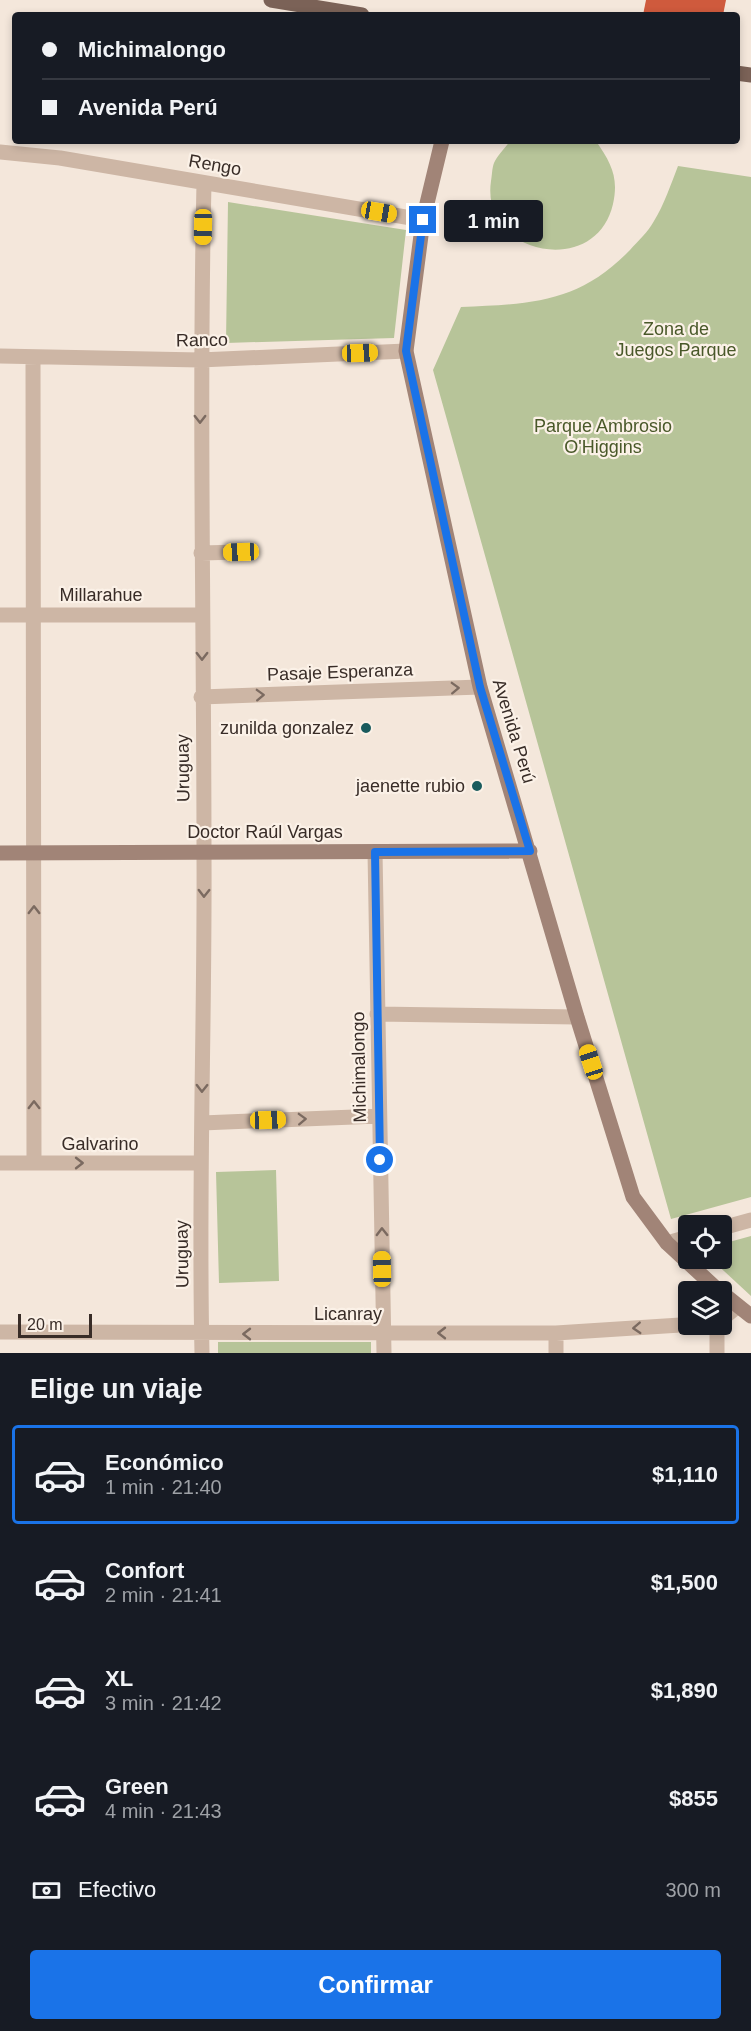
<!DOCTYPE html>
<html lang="es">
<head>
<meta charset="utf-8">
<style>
  :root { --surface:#171b24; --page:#242831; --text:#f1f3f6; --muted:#9ea1a6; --line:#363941; --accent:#1a73e8 }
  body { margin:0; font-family:Helvetica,sans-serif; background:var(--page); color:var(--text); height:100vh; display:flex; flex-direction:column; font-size:22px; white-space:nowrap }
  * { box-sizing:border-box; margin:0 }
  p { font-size:20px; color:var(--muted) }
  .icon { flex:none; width:33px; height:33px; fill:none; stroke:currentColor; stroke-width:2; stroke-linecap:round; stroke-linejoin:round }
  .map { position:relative; height:1353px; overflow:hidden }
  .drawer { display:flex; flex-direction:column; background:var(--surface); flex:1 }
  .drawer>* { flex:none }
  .guide { position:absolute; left:12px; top:12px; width:728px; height:132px; border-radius:6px; box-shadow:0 3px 9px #0003; display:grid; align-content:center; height:132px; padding:0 30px; background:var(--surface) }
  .buttons { position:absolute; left:678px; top:1215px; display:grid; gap:12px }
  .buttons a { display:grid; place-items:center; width:54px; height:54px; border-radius:6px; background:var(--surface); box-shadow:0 3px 9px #0003; font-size:30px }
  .scale { position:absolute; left:18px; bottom:15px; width:74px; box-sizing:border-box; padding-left:6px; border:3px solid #382c27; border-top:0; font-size:16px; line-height:21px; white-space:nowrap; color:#382c27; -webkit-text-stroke:4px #fbf1e7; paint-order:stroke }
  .end { position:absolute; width:27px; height:27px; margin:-14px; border:8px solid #1a73e8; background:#fff; box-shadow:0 0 0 3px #fff }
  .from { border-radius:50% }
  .bubble { position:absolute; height:42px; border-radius:6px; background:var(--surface); box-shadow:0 3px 9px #0003; font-size:20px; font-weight:700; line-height:42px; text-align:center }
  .car { position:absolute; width:18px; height:36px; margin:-18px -9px; border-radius:8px; box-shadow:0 0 4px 2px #0007; background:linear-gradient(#f5c518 24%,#345 0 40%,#f5c518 0 76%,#345 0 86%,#f5c518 0) }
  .guide b { display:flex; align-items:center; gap:21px; height:57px; font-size:22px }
  .guide b+b { border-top:2px solid var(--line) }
  .guide i { width:15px; height:15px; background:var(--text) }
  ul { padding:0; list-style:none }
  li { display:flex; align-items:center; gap:18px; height:99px; margin:0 12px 9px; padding:0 18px; border:3px solid transparent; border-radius:6px }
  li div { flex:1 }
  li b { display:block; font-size:22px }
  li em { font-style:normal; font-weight:700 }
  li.on { border-color:var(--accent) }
  li>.icon { width:54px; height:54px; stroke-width:1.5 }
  h2 { padding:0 30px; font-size:27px; line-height:72px }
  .pay { display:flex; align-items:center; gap:15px; height:66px; padding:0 30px; font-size:22px }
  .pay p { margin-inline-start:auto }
  .button { display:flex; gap:12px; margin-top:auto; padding:12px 30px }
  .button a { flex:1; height:69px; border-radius:6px; background:var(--accent); color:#fff; font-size:24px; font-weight:700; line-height:69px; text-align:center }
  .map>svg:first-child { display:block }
  .green { fill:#b7c499 }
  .building { fill:#cf5a3d }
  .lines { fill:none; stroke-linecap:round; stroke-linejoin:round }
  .street { stroke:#cdb6a5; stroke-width:15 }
  .secondary { stroke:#a18477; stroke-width:15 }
  .primary { stroke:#7b6257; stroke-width:15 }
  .oneway { stroke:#7b6a60 }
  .route { stroke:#1a73e8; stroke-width:8 }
  .poi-dot { fill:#195b5d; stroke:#fbf1e7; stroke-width:2 }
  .labels { text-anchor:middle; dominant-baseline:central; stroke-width:4.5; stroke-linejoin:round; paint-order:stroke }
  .street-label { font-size:18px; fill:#382c27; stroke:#fbf1e7 }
  .park-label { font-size:18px; fill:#495829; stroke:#fbf1e7 }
  .poi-label { font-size:18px; fill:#382c27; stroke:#fbf1e7; text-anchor:end }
</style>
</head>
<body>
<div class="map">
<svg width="751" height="1353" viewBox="0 0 751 1353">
  <rect width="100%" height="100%" fill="#f4e7db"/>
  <path class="green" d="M510,141H596C611,163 619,177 613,204C596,279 480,255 491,181C492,176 492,168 494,163C497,156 505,148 510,141Z
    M678,166L751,177V1197L671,1219L433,370L461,307C531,304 579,303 630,250C638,241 648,232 654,221C664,205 671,184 678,166Z
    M228,202L406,230L394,338L226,343Z
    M276,1170L279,1281L219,1283L216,1172Z
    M751,1236V1296L711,1259L722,1258V1244Z
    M218,1342H371V1353H218Z"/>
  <path class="building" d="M646,0H726L723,15H643Z"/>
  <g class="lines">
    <path class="street" d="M0,152L60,158L423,220
      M0,356L200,360L406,351
      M33,358L34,1163
      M201,553L241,552
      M0,615H202
      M201,697L480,687
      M375,852L384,1353
      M377,1014L577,1017
      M202,1123L379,1116
      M0,1163H200
      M722,1228L751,1220
      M667,1243L688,1237
      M722,1319L737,1307
      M717,1324V1353
      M0,1332L556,1333L696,1324
      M202,1353C198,1186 205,1020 204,853C204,629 199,406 204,183
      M556,1353V1333"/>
    <path class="secondary" d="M442,141L423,220L406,351L480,687L577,1017L633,1197L667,1243L720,1292
      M0,853L530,851
      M722,1293L751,1316"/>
    <path class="primary" d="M271,0L362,15
      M736,73L751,75"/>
  </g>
  <defs><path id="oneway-chevron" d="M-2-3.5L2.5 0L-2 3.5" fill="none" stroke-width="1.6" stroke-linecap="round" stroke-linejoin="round" transform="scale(1.5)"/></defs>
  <g class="oneway">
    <use href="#oneway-chevron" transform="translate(200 419) rotate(90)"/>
    <use href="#oneway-chevron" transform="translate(202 656) rotate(90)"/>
    <use href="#oneway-chevron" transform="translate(455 688) rotate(-2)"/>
    <use href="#oneway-chevron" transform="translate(260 695) rotate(-2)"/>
    <use href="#oneway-chevron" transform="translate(204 893) rotate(91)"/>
    <use href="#oneway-chevron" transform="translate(34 910) rotate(-90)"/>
    <use href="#oneway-chevron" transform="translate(202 1088) rotate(91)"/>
    <use href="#oneway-chevron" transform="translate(34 1105) rotate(-90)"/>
    <use href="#oneway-chevron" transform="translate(302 1119) rotate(-2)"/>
    <use href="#oneway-chevron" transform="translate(79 1163)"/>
    <use href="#oneway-chevron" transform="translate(382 1232) rotate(-91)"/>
    <use href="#oneway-chevron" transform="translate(637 1328) rotate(177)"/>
    <use href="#oneway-chevron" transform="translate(442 1333) rotate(180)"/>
    <use href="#oneway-chevron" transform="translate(247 1334) rotate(-180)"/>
  </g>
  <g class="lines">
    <path class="route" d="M380,1160L375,852L530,851L480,687L406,351L423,220"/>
  </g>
  <g class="poi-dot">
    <circle cx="366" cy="728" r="6"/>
    <circle cx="477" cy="786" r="6"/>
  </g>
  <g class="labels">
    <g class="street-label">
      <text transform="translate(215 165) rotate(10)">Rengo</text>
      <text transform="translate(202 340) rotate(-1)">Ranco</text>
      <text x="101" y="595">Millarahue</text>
      <text transform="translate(340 672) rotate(-2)">Pasaje Esperanza</text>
      <text transform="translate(514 731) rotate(73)">Avenida Perú</text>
      <text transform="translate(183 768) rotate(-91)">Uruguay</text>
      <text x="265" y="832">Doctor Raúl Vargas</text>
      <text transform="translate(359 1067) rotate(-91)">Michimalongo</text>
      <text x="100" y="1144">Galvarino</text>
      <text transform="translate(182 1254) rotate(-91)">Uruguay</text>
      <text x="348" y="1314">Licanray</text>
    </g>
    <g class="park-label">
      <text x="676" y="329">Zona de<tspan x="676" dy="21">Juegos Parque</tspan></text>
      <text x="603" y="426">Parque Ambrosio<tspan x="603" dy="21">O'Higgins</tspan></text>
    </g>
    <g class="poi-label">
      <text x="354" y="728">zunilda gonzalez</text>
      <text x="465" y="786">jaenette rubio</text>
    </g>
  </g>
</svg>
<div class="buttons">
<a><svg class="icon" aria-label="locate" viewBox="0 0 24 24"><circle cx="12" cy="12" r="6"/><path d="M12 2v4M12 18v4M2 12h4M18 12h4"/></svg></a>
<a><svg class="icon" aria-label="layers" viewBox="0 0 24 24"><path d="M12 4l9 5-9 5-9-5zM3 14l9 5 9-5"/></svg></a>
</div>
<div class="scale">20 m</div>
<i class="end from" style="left:380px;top:1160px"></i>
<i class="end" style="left:423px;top:220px"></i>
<div class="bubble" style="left:444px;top:200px;width:99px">1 min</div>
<i class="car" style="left:379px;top:212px;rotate:100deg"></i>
<i class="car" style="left:203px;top:227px;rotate:181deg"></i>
<i class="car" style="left:360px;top:353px;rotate:88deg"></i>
<i class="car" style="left:241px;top:552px;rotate:268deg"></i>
<i class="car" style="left:591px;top:1062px;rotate:342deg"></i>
<i class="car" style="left:268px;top:1120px;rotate:88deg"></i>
<i class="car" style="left:382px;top:1269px;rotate:359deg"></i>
<div class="guide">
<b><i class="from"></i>Michimalongo</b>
<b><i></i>Avenida Perú</b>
</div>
</div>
<section class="drawer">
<h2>Elige un viaje</h2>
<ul>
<li class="on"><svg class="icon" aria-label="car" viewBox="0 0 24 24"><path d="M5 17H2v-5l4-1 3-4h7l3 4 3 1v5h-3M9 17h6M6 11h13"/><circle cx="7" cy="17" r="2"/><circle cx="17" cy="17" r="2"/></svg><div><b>Económico</b><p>1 min · 21:40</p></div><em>$1,110</em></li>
<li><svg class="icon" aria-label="car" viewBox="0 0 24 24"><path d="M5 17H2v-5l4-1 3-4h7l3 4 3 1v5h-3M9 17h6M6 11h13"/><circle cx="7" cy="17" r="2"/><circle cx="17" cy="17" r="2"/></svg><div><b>Confort</b><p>2 min · 21:41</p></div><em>$1,500</em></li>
<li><svg class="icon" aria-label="car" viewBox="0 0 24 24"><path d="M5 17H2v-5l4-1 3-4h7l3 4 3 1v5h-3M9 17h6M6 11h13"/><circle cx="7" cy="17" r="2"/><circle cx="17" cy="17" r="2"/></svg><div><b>XL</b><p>3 min · 21:42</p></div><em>$1,890</em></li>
<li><svg class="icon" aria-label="car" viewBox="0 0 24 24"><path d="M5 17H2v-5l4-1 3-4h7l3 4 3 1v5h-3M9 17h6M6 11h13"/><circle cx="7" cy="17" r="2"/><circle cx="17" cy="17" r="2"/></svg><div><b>Green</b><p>4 min · 21:43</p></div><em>$855</em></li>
</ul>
<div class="pay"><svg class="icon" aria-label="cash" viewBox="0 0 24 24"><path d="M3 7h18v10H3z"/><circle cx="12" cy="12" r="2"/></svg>Efectivo<p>300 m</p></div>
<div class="button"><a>Confirmar</a></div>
</section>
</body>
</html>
